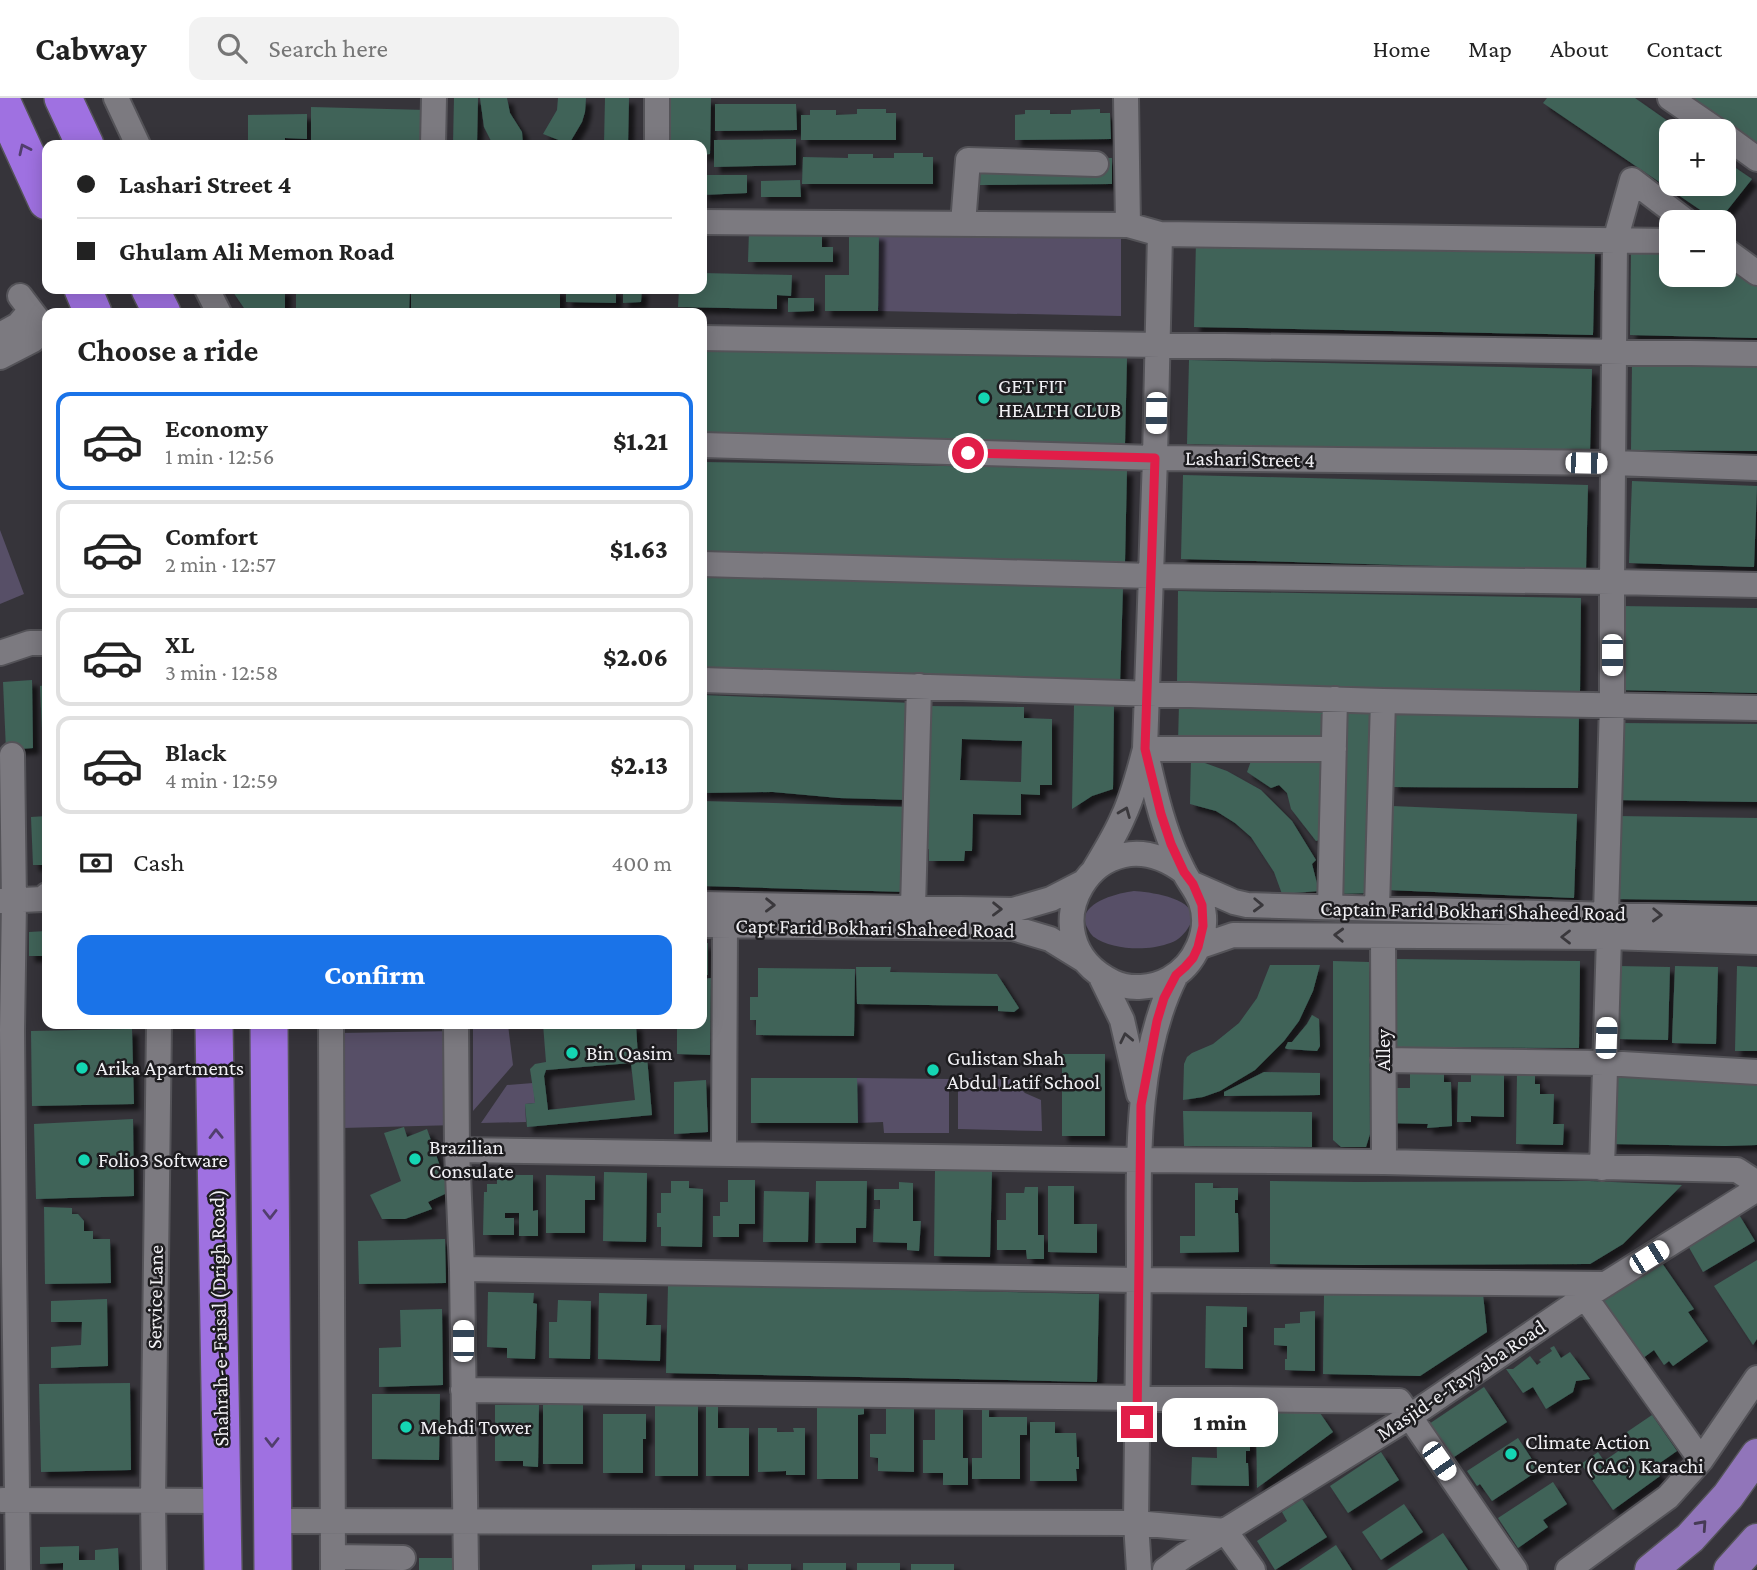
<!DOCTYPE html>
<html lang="en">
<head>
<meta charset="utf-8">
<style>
  :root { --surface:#fff; --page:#f2f2f2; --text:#222; --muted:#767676; --line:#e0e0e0; --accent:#1a73e8 }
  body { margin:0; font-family:"Crimson Pro",serif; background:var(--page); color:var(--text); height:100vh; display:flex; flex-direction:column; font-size:26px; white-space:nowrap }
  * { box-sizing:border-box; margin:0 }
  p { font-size:23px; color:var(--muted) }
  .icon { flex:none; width:38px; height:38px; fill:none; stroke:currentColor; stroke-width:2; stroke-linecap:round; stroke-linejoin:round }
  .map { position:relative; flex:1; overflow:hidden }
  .drawer { position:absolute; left:42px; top:210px; width:665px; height:721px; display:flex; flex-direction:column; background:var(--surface); border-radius:14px; box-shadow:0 4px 18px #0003 }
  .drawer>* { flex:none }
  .banner { position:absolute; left:42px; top:42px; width:665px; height:154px; border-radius:14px; box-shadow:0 4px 18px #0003; display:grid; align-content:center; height:154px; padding:0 35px; background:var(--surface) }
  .fabs { position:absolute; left:1659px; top:21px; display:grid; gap:14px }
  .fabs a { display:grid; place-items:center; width:77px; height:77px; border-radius:14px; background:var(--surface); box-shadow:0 4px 18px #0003; font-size:35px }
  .end { position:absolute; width:32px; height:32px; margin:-16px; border:9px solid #e11d48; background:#fff; box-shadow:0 0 0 4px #fff }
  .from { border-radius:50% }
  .bubble { position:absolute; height:49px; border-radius:14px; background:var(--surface); box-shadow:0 4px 18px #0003; font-size:23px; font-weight:800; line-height:49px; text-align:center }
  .car { position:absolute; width:21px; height:42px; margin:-21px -10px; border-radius:9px; box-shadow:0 0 5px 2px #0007; background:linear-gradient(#fff 24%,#345 0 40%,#fff 0 76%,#345 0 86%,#fff 0) }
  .banner b { display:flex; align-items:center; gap:24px; height:66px; font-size:26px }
  .banner b+b { border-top:2px solid var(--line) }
  .banner i { width:18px; height:18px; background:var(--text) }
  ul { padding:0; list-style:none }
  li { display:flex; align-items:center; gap:21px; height:98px; margin:0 14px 10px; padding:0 21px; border:4px solid var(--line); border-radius:14px }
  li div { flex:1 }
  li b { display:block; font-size:26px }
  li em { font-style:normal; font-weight:800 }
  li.selected { border-color:var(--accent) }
  li>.icon { width:63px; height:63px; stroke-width:1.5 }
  h2 { padding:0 35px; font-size:32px; line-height:84px }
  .pay { display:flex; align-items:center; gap:18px; height:77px; padding:0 35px; font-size:26px }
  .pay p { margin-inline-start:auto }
  .action { display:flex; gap:14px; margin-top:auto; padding:14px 35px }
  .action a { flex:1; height:80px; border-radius:14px; background:var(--accent); color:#fff; font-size:28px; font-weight:800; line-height:80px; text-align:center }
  header { display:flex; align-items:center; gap:42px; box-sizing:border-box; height:98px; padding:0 35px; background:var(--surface); border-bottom:2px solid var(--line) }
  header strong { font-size:33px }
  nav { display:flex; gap:38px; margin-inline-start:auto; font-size:24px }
  .search { width:490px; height:63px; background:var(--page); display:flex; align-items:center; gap:18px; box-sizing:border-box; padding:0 24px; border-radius:14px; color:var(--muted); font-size:26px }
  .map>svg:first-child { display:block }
  .green { fill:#574f67 }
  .building { fill:#3f6359; fill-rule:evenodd; filter:url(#shadow) }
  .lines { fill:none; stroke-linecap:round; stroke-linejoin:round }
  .minor-casing { stroke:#545358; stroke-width:28 }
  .major-casing { stroke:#545358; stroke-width:35 }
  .highway-casing { stroke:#545358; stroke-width:40 }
  .minor { stroke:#7c7a80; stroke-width:24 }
  .major { stroke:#9175ba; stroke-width:32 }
  .highway { stroke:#9f71e1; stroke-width:37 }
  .oneway { stroke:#513e6d }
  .oneway2 { stroke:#3a383c }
  .oneway3 { stroke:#463b55 }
  .route { stroke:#e11d48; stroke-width:9 }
  .poi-dot { fill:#14d5b3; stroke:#1d1c1f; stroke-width:2.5 }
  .labels { text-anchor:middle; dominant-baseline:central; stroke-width:5; stroke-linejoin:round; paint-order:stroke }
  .poi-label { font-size:21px; fill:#f1f0f4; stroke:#1d1c1f; text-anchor:start }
  .street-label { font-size:21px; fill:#f1f0f4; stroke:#1d1c1f }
</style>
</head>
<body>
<header>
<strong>Cabway</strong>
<div class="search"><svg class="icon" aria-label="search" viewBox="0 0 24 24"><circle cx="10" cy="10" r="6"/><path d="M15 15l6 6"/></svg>Search here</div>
<nav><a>Home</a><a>Map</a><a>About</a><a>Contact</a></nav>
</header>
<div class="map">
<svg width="1757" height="1472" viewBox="0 0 1757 1472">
  <defs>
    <filter id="shadow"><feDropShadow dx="6" dy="6" stdDeviation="2" flood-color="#0009"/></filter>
  </defs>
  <rect width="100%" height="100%" fill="#36343a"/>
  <path class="green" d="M879,136L1121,137V218L878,213Z
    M0,432L24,496L0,506Z
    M1134,793C1150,794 1208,801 1188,830C1183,838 1176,844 1167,846C1148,853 1111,852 1094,839C1092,838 1089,833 1088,831C1073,806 1117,795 1134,793Z
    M473,926H507L508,927L513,967L473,1013Z
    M456,933L457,1027L342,1030L339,935Z
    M857,980L949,981V1035H884L883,1024L858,1025Z
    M958,980L1010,981L1025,995L1041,1002L1042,1033L958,1031Z
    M533,985L535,1005L525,1006L526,1024L481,1025L507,987Z"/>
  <path class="building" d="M454,0H478L477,47H453Z
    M480,0H507L510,15L522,34L523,47H493L484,29Z
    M558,0H586L585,14L582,24L569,46L543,36L557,12Z
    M605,0H629L628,47H604Z
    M669,0H711L710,56L702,57V47H669Z
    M1547,0H1635L1682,33H1671V86H1724V62L1752,81L1718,124L1543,5Z
    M1689,0H1757V48Z
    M715,6H796L797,32L715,33Z
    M311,9L426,12L425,47H311Z
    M857,11H886V15H896V42H801V17H810V12H836V17L857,16Z
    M1100,11V15H1110L1111,41L1015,42V17L1025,16V12H1050V16H1071V12Z
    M307,16V41L285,40V47H248V17Z
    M796,41V67L714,69V42Z
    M894,55H923V59H933V86H802L803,59L848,60V56H873V60H894Z
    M981,60H1112V86L980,87Z
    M702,77H747V95L702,97Z
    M800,82L801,99H761V83Z
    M749,133L822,134V149H833V164H748Z
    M849,135L879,136L878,213H825V177H849Z
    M1196,143L1595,151L1593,237L1194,229Z
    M1631,153H1671V177H1724V156L1757,182V240L1630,237Z
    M702,175L792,177L791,198L777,197V211L678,209L679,191H702Z
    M231,191H285V213H246Z
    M296,191H410L409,215L296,214Z
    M411,191H560V211L524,210V215H411Z
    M566,191H616V205L566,204Z
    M623,191H642L641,204L623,205Z
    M788,200H814V213L788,214Z
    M702,250L1127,259L1125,346L702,336Z
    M1189,262L1592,271L1590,355L1187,346Z
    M1632,265L1757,268V353L1631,352Z
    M702,364L1127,371L1125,464L702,456Z
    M1183,377L1588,387L1586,472L1181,461Z
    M1632,383L1757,388L1754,469L1629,465Z
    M702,477L1123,489L1120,586L702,574Z
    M1178,493L1581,500L1580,595L1177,588Z
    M1620,508L1757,510V595L1618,592Z
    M32,582L33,650L6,652L3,584Z
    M47,587V676L44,677L40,588Z
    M702,597L913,605L909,702L839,700L773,694L702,695Z
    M1338,605L1378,606L1375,795L1334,796Z
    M1114,606L1113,691L1092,698L1072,711L1074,607Z
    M1179,606H1332L1331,646L1178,645Z
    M926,608L1024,609V620L1052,621V687H1040V697L1021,696V717L973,716L972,753H965L964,763H929V751H924ZM962,641L1022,643L1021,684L960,682Z
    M1393,614L1579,615L1578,690L1392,689Z
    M1616,625L1757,626V704L1615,702Z
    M1191,660L1227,673L1261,692L1292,723L1316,762L1312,766L1319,793L1282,796L1274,774L1251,739L1235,725L1216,713L1190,706Z
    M1251,663H1327L1326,740L1316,743L1291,711L1287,695L1279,687L1271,690L1247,674Z
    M702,703L909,709L907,794L702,788Z
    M1392,708L1577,716L1574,800L1388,792Z
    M47,718V767H33L31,719Z
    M1616,718L1757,720V803L1615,801Z
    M47,833V858H29V834Z
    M702,845H708V877H702Z
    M1393,861L1580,863L1579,950L1393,949Z
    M1333,863L1369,864L1370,1036L1366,1049H1341L1333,1042Z
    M1270,867H1320L1313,893L1299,923L1284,943L1255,972L1220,993L1203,999L1183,1002L1184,966L1187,959L1192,955L1213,946L1239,925L1257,900Z
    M1618,868L1670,869L1668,942L1618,941Z
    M1675,868L1718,869L1716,946L1672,945Z
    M1737,868L1757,869V953H1735Z
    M856,869H891L890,874L997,876L1019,910L1014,914L998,913V908L857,906Z
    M758,870L855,871L854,938L756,937V922H750V899H758Z
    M711,880L710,957L677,956V926H702V881Z
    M1312,917L1319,921L1320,948L1317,953L1287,951L1285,950L1288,944H1292L1307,926Z
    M543,926H636L638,960L647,959L652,1017L527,1029L525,1006L535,1005L530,971L535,966L546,964ZM631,965L635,1002L548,1012L544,978L546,972Z
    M132,931L134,1006L32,1008L31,933Z
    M1062,956H1105V1038H1062Z
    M1410,966L1444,974V984H1451L1452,1028L1427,1030L1428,1026L1386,1025L1387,990H1410Z
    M1264,974L1320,975V997L1224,998V994Z
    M1471,974L1504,975V1019L1471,1018V1024H1457L1458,984H1471Z
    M1517,975H1535V986H1540V996H1554L1553,1026H1564L1563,1047L1516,1046Z
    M1612,978L1757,983V1047L1725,1048L1611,1046Z
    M751,980H857L858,1025H751Z
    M706,982L708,1034L674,1036V984Z
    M1183,1013L1312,1014V1049L1184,1048Z
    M133,1021L134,1098L36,1101L34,1026Z
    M404,1029L407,1039L427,1031L449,1094L428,1104L432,1111L405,1121H382L370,1097L401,1083L384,1035Z
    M935,1072L992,1073L990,1159L934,1158Z
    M604,1074L647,1075L646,1144L603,1143Z
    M497,1077H533V1113L538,1112V1138H519V1115H505V1120H514V1137H483L484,1094H487V1086H497Z
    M546,1077L595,1078V1102H585V1135H546Z
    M728,1082H755V1126H739V1139H713V1118H720V1104H728Z
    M671,1083H689V1090L703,1091L702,1149L661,1148V1129H657V1115H661V1095H671Z
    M816,1083H867L866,1130H856V1145H815Z
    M1270,1083L1357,1084L1589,1083L1682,1087L1623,1146L1590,1166L1357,1167L1270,1166Z
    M899,1084L913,1085V1123H921L919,1153L907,1152V1145L873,1144L874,1111H880V1102H874V1091H899Z
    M1195,1085H1213V1090H1238V1102H1235V1115H1238L1239,1154L1180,1155V1138H1195Z
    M1048,1088H1074V1126H1097V1155L1048,1154Z
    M1025,1089H1038V1137H1044V1161H1027L1026,1152H997V1122H1006V1095H1024Z
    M764,1093L809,1094L808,1144H763Z
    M44,1109L72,1110V1116H78L84,1123V1133H93V1141H110L111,1185L45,1186Z
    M1738,1115L1755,1143L1703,1174L1687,1146Z
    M445,1141L446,1185L359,1186L358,1143Z
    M1655,1155L1694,1211L1688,1214L1708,1243L1673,1268L1669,1263L1664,1267L1654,1252L1639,1263L1593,1199Z
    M1757,1162V1241L1753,1247L1714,1188Z
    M668,1187L1099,1196L1097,1284L666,1275Z
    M488,1194L534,1195L533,1205L537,1206L535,1261L507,1260V1250L487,1249Z
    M599,1195L647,1196L646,1227H661L660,1263L598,1261Z
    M1324,1196H1483L1487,1234L1420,1278L1323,1276Z
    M107,1201L108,1268L51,1270V1249L81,1247L82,1224H51V1203Z
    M558,1202L591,1203L590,1261L549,1260V1224H557Z
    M1206,1208L1247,1209V1229H1243V1271L1205,1270Z
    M442,1211L443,1287L379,1289V1250L401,1249L400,1212Z
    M1315,1213V1273L1285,1272V1261H1287V1248L1274,1247V1230H1285V1226L1300,1225V1214Z
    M1554,1248L1561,1260L1570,1254L1590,1281L1576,1283L1573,1294L1546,1311L1533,1289L1523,1295L1506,1271H1513L1530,1258L1537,1267L1541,1264L1539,1262L1552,1253L1550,1250Z
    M130,1285L131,1372L41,1374L39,1286Z
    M1484,1289L1507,1324L1451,1361L1429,1326Z
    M372,1296H440L439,1362L372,1361Z
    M817,1305H864V1316L858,1317V1381H817Z
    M655,1306H698V1378H655Z
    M495,1307H539L538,1369L523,1368V1363H495Z
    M543,1307H583V1366H543Z
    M989,1307V1319H1027V1337H1020V1381H972V1360H982V1308Z
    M706,1308H718V1330H749V1378H706Z
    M886,1308H914V1374L878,1373V1360L870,1359V1336H886Z
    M935,1310H963V1360H968V1387H943V1375H923V1342H935Z
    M1256,1315H1320L1333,1334L1257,1390Z
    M603,1316H646V1341H643V1375H603Z
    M1216,1316H1236V1329H1248L1247,1341H1250V1353H1246V1365H1248L1249,1388L1191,1387L1192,1359L1217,1360Z
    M1652,1317L1677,1353L1654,1369L1660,1378L1613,1412L1581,1366L1598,1354L1604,1363L1633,1343L1627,1334Z
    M1030,1324H1055V1335H1076L1077,1359H1079V1371H1076L1077,1383H1030Z
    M758,1330H777V1334H794L793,1330H805V1377H786V1373L758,1374Z
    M1518,1340L1539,1372L1492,1403L1480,1386L1477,1388L1467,1373Z
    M1381,1354L1399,1382L1348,1415L1330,1388Z
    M1553,1384L1567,1406L1543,1422L1548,1429L1518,1450L1498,1420Z
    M1302,1401L1327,1439L1275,1472L1257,1443L1287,1423L1282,1414Z
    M1404,1406L1423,1434L1381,1462L1362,1434Z
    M1443,1435L1468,1472H1387Z
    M1336,1447L1352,1472H1299Z
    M79,1448V1462H95V1452L118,1450L119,1472H63V1465L40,1466V1449Z
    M419,1460H452V1472H419Z
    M803,1465H846V1472H803Z
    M857,1465H900V1472H857Z
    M635,1466V1472H592V1467Z
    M748,1466H791V1472H748Z
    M911,1466H954V1472H911Z
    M642,1467H685V1472H642Z
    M694,1467H736V1472H694Z"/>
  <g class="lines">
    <defs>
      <path id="minor" d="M116,0L138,47
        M657,0V47
        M1670,0L1718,33
        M1724,37L1757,61
        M433,47L434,0
        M702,124L1128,127
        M963,126L968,62L1096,66
        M1160,136L1671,143
        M1724,151L1757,175
        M207,191L219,215
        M20,198L39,223L47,228
        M0,237L18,227L30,213
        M702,240L1757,256
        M0,259L33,242L47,229
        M702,347L1155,360L1613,365L1757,370
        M702,466L1152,478L1612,484L1757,487
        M0,555L30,545H47
        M702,582L1383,603L1757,610
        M1145,651H1334
        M1146,655C1153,686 1160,718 1172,748C1175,756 1179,764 1183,772C1188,783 1196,791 1201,804C1211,833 1195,867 1169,881C1153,890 1130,892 1113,884C1022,840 1097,708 1184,774
        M12,657L14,803L12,932L14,1165L18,1472
        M1094,772C1104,755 1115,738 1123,719C1133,698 1139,674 1145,651L1155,360L1160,136L1128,127L1126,0
        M1193,786L1234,804L1247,807L1757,821
        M0,803L43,801L47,797
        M702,806L1013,812L1051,801L1082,785
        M1330,809L1335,601
        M913,810L919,588
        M1377,810L1383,603
        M1606,816L1612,606V484L1615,143L1632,82L1687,124
        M702,827L1013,830L1050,841L1084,862
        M1383,839L1384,1064
        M1198,849L1233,837L1609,839L1757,844
        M1100,877L1122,922L1139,996
        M331,926L333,1472
        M456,926L457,1052L462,1171L466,1472
        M1383,962L1605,965L1757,974
        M457,1052L1140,1062L1384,1064L1737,1072L1757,1085
        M724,1055L725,827
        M1602,1070L1609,839
        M462,1171L1138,1182L1606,1186
        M1585,1199L1701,1362
        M463,1292L1399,1303L1515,1472
        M3,1402L223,1403
        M272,1423L1136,1425L1225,1433L1253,1472
        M333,1459L403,1460
        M154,1472L153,1403L159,926
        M1139,1472L1136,1425C1137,1338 1138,1251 1139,1164C1139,1071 1133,962 1176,877
        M1165,1472L1184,1458L1409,1319L1585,1199L1757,1091
        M1568,1472L1668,1399L1701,1362L1757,1280"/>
      <path id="major" d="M1651,1472L1690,1440L1728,1398L1757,1357
        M1730,1472L1757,1442"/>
      <path id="highway" d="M0,0L47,103
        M63,0L85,47
        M83,191L93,215
        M150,191L162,215
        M214,926L223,1472
        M269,926L273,1472"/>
    </defs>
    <use href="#minor" class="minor-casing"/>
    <use href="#major" class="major-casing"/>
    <use href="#highway" class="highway-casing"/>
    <use href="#minor" class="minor"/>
    <use href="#major" class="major"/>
    <use href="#highway" class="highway"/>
  </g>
  <defs><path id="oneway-chevron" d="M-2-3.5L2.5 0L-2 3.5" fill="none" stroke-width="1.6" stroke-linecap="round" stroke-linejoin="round" transform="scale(1.75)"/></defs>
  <g class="oneway">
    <use href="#oneway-chevron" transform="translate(24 51) rotate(-115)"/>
    <use href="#oneway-chevron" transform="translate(216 1036) rotate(-91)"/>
    <use href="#oneway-chevron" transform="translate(270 1116) rotate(90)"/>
    <use href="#oneway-chevron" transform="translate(272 1344) rotate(90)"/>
  </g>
  <g class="oneway2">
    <use href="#oneway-chevron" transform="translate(1125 714) rotate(-68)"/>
    <use href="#oneway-chevron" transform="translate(770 807) rotate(1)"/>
    <use href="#oneway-chevron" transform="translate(1258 807) rotate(2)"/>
    <use href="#oneway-chevron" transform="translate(997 811) rotate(1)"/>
    <use href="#oneway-chevron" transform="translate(1657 817) rotate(2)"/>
    <use href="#oneway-chevron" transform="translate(1339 837) rotate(-178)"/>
    <use href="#oneway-chevron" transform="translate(1566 839) rotate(180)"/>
    <use href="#oneway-chevron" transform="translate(1126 940) rotate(-102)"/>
  </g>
  <use class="oneway3" href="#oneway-chevron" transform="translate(1702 1427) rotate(-48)"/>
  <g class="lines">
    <path class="route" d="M968,355L1155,360L1145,651L1161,716L1171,746L1184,774L1193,786L1202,807L1203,828L1198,849L1193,860L1185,869L1176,877L1164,900L1157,923L1141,1007L1137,1324"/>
  </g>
  <g class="poi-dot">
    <circle cx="984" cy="300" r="7"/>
    <circle cx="572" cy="955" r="7"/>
    <circle cx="82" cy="970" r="7"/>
    <circle cx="933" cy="972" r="7"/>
    <circle cx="415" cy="1061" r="7"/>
    <circle cx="84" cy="1062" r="7"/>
    <circle cx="406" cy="1329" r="7"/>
    <circle cx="1511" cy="1356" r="7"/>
  </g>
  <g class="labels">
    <g class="poi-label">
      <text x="998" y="288">GET FIT<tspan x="998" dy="24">HEALTH CLUB</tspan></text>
      <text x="586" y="955">Bin Qasim</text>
      <text x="947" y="960">Gulistan Shah<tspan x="947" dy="24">Abdul Latif School</tspan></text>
      <text x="96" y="970">Arika Apartments</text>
      <text x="429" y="1049">Brazilian<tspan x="429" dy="24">Consulate</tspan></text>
      <text x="98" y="1062">Folio3 Software</text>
      <text x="420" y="1329">Mehdi Tower</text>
      <text x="1525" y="1344">Climate Action<tspan x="1525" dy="24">Center (CAC) Karachi</tspan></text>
    </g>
    <g class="street-label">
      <text transform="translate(1250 361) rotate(1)">Lashari Street 4</text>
      <text transform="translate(1473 813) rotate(1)">Captain Farid Bokhari Shaheed Road</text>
      <text transform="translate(875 830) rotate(1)">Capt Farid Bokhari Shaheed Road</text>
      <text transform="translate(1383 952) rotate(-90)">Alley</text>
      <text transform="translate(155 1199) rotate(-89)">Service Lane</text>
      <text transform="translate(219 1220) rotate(-91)">Shahrah-e-Faisal (Drigh Road)</text>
      <text transform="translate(1461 1282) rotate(-34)">Masjid-e-Tayyaba Road</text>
    </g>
  </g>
</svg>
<div class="fabs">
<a>+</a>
<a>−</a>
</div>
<i class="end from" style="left:968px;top:355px"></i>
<i class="end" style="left:1137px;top:1324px"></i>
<div class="bubble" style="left:1162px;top:1300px;width:116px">1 min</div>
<i class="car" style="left:1156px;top:315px;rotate:181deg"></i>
<i class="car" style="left:1586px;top:365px;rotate:91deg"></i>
<i class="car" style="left:1612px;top:557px;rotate:180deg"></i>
<i class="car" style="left:1606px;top:940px;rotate:2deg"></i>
<i class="car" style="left:1649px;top:1159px;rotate:58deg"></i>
<i class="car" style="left:463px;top:1243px;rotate:0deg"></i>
<i class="car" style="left:1439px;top:1363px;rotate:145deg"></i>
<div class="banner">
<b><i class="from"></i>Lashari Street 4</b>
<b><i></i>Ghulam Ali Memon Road</b>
</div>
<section class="drawer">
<h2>Choose a ride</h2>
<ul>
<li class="selected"><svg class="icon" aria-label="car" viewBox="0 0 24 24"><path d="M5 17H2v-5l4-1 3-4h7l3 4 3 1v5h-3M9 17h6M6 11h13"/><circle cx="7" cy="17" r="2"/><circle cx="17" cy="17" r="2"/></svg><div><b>Economy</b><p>1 min · 12:56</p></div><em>$1.21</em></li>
<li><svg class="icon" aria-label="car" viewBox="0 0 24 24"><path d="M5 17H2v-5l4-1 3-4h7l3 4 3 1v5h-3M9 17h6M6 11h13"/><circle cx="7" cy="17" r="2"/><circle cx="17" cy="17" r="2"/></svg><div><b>Comfort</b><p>2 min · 12:57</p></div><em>$1.63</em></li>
<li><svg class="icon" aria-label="car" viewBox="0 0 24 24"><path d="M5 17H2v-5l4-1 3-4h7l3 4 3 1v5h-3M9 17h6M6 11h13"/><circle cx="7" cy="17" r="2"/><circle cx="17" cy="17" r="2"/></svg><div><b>XL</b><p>3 min · 12:58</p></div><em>$2.06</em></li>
<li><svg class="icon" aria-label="car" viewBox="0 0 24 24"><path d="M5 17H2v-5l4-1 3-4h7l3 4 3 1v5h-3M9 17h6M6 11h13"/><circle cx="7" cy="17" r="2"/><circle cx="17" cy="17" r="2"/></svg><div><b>Black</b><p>4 min · 12:59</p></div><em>$2.13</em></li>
</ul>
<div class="pay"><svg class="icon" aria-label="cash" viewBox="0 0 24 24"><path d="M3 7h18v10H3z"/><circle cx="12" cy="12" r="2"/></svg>Cash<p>400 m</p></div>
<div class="action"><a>Confirm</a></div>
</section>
</div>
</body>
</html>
